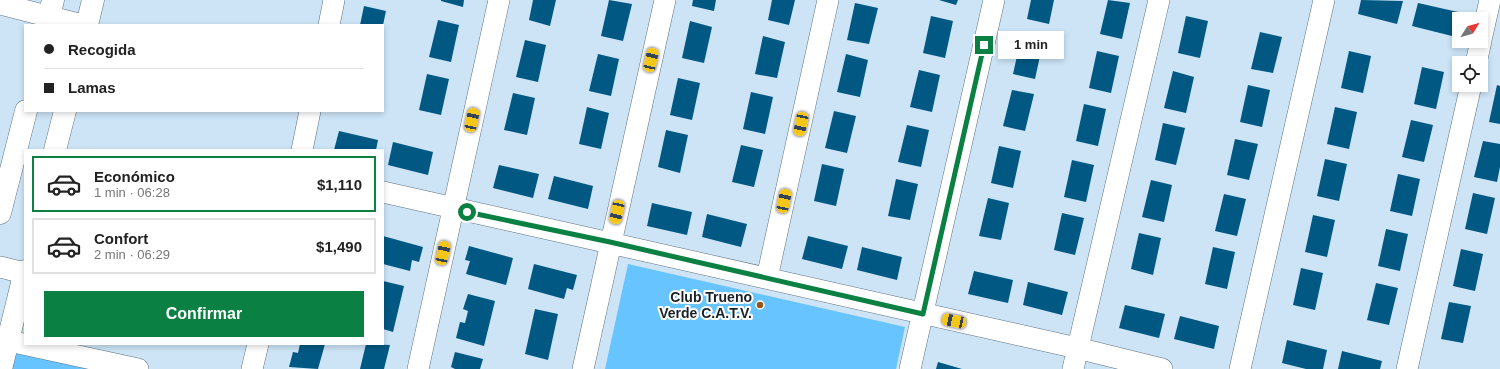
<!DOCTYPE html>
<html lang="es">
<head>
<meta charset="utf-8">
<style>
  :root { --surface:#fff; --page:#f6f6f6; --text:#222; --muted:#767676; --line:#e0e0e0; --accent:#0b8043 }
  body { margin:0; font-family:Arial,sans-serif; background:var(--page); color:var(--text); height:100vh; display:flex; flex-direction:column; font-size:15px; white-space:nowrap }
  * { box-sizing:border-box; margin:0 }
  p { font-size:13px; color:var(--muted) }
  .icon { flex:none; width:22px; height:22px; fill:none; stroke:currentColor; stroke-width:2; stroke-linecap:round; stroke-linejoin:round }
  .map { position:relative; flex:1; overflow:hidden }
  .sheet { position:absolute; left:24px; top:149px; width:360px; height:196px; display:flex; flex-direction:column; background:var(--surface); border-radius:0px; box-shadow:0 2px 6px #0003 }
  .sheet>* { flex:none }
  .hud { position:absolute; left:24px; top:24px; width:360px; height:88px; border-radius:0px; box-shadow:0 2px 6px #0003; display:grid; align-content:center; height:88px; padding:0 20px; background:var(--surface) }
  .needle { width:26px; rotate:53deg }
  .tools { position:absolute; left:1452px; top:12px; display:grid; gap:8px }
  .tools a { display:grid; place-items:center; width:36px; height:36px; border-radius:0px; background:var(--surface); box-shadow:0 2px 6px #0003; font-size:20px }
  .end { position:absolute; width:18px; height:18px; margin:-9px; border:5px solid #0b8043; background:#fff; box-shadow:0 0 0 2px #fff }
  .from { border-radius:50% }
  .bubble { position:absolute; height:28px; border-radius:0px; background:var(--surface); box-shadow:0 2px 6px #0003; font-size:13px; font-weight:800; line-height:28px; text-align:center }
  .car { position:absolute; width:12px; height:24px; margin:-12px -6px; border-radius:5px; box-shadow:0 0 3px 1px #0007; background:linear-gradient(#f5c518 24%,#345 0 40%,#f5c518 0 76%,#345 0 86%,#f5c518 0) }
  .hud b { display:flex; align-items:center; gap:14px; height:38px; font-size:15px }
  .hud b+b { border-top:1px solid var(--line) }
  .hud i { width:10px; height:10px; background:var(--text) }
  ul { padding:7px 0 0; list-style:none }
  li { display:flex; align-items:center; gap:12px; height:56px; margin:0 8px 6px; padding:0 12px; border:2px solid var(--line); border-radius:0px }
  li div { flex:1 }
  li b { display:block; font-size:15px }
  li em { font-style:normal; font-weight:800 }
  li.active { border-color:var(--accent) }
  li>.icon { width:36px; height:36px; stroke-width:1.5 }
  .action { display:flex; gap:8px; margin-top:auto; padding:8px 20px }
  .action a { flex:1; height:46px; border-radius:0px; background:var(--accent); color:#fff; font-size:16px; font-weight:800; line-height:46px; text-align:center }
  .map>svg:first-child { display:block }
  .green { fill:#68c4fe }
  .building { fill:#005883 }
  .lines { fill:none; stroke-linecap:round; stroke-linejoin:round }
  .minor-casing { stroke:#5d7382; stroke-width:22 }
  .major-casing { stroke:#5d7382; stroke-width:23 }
  .minor { stroke:#fff; stroke-width:21 }
  .major { stroke:#fff; stroke-width:22 }
  .route { stroke:#0b8043; stroke-width:5 }
  .poi-dot { fill:#93551a; stroke:#fff; stroke-width:1.5 }
  .labels { text-anchor:middle; dominant-baseline:central; stroke-width:4; stroke-linejoin:round; paint-order:stroke }
  .poi-label { font-size:14px; font-weight:bold; fill:#182127; stroke:#fff; text-anchor:end }
</style>
</head>
<body>
<div class="map">
<svg width="1500" height="369" viewBox="0 0 1500 369">
  <rect width="100%" height="100%" fill="#cce4f6"/>
  <path class="green" d="M628,264L905,327L896,369H605Z
    M7,341L138,369H1Z"/>
  <path class="building" d="M441,0H464L463,7L441,1Z
    M533,0H556L550,26L529,20Z
    M609,0L632,4L623,41L601,36Z
    M693,0H716L714,11L692,6Z
    M772,0H795L789,25L768,20Z
    M939,0H958L956,5Z
    M1031,0H1054L1049,24L1027,19Z
    M1108,0L1130,3L1122,39L1100,34Z
    M1361,0L1403,1L1397,24L1358,14Z
    M855,3L878,8L869,44L847,40Z
    M1418,3L1458,12L1452,36L1412,26Z
    M364,6L386,11L383,25H360Z
    M931,16L953,21L945,58L923,53Z
    M1186,16L1208,21L1200,58L1178,53Z
    M438,20L459,25L451,62L429,57Z
    M690,21L712,27L704,63L682,58Z
    M1260,32L1282,37L1273,73L1251,69Z
    M763,36L785,42L777,78L755,74Z
    M1021,38L1043,42L1035,79L1013,74Z
    M525,40L546,45L538,82L516,77Z
    M1097,51L1119,56L1111,93L1089,88Z
    M1349,51L1371,56L1363,93L1341,88Z
    M598,54L619,59L611,96L589,91Z
    M846,54L868,60L860,97L837,92Z
    M1422,67L1444,72L1436,109L1414,104Z
    M919,70L940,75L932,112L910,107Z
    M1173,71L1194,77L1186,113L1164,108Z
    M427,74L449,79L441,115L419,110Z
    M678,78L700,83L692,120L670,115Z
    M1248,85L1270,90L1262,127L1240,122Z
    M1497,85L1500,86V124L1489,122Z
    M1012,90L1034,94L1025,131L1003,126Z
    M751,92L773,97L765,134L743,129Z
    M513,93L535,98L527,135L504,130Z
    M1084,104L1106,109L1098,146L1076,141Z
    M587,107L609,113L601,149L579,144Z
    M1335,107L1357,112L1349,149L1327,144Z
    M834,111L856,116L847,153L825,148Z
    M1411,120L1433,125L1424,162L1402,157Z
    M1163,123L1185,128L1176,165L1155,160Z
    M907,125L929,130L921,167L898,162Z
    M666,130L688,135L680,173L658,167Z
    M339,131L378,140L376,150H334Z
    M1235,139L1258,144L1249,180L1227,175Z
    M1483,141L1500,144V167L1497,182L1474,177Z
    M393,142L433,152L428,175L388,165Z
    M741,145L763,150L754,187L732,182Z
    M999,146L1021,151L1013,188L991,183Z
    M1325,159L1347,164L1339,201L1317,196Z
    M1072,160L1094,165L1086,202L1064,197Z
    M822,164L844,169L836,206L814,201Z
    M499,165L539,174L533,198L493,188Z
    M1398,174L1420,179L1412,216L1390,211Z
    M554,176L593,186L588,209L548,199Z
    M896,179L918,184L910,220L888,216Z
    M1151,180L1172,185L1164,222L1142,217Z
    M1473,193L1495,198L1487,234L1465,229Z
    M1224,194L1246,199L1237,236L1215,231Z
    M988,198L1009,203L1001,240L979,236Z
    M652,203L692,212L687,235L647,226Z
    M1062,213L1084,218L1075,255L1054,250Z
    M707,214L747,224L741,247L702,237Z
    M1313,215L1335,220L1327,257L1305,252Z
    M1386,229L1408,234L1400,271L1378,266Z
    M1139,233L1161,238L1153,275L1131,269Z
    M383,236L423,247L419,262L412,260L410,271L383,264Z
    M808,236L848,246L842,269L802,259Z
    M469,246L513,258L506,285L466,274L470,261L465,260Z
    M862,247L902,257L897,280L857,270Z
    M1213,247L1235,252L1227,289L1205,284Z
    M1461,249L1483,254L1475,291L1453,286Z
    M534,264L577,275L573,290L567,288L564,299L528,289Z
    M1301,268L1323,273L1315,310L1293,305Z
    M974,271L1013,280L1008,303L968,294Z
    M383,281L404,286L393,332L383,329Z
    M1028,282L1068,292L1062,315L1023,305Z
    M1376,283L1398,288L1389,325L1367,320Z
    M468,294L495,301L484,346L456,338L460,322L465,323L468,311L463,309Z
    M1449,302L1471,306L1463,343L1441,339Z
    M1125,305L1165,314L1159,338L1119,328Z
    M535,309L558,314L548,360L525,354Z
    M1180,316L1219,326L1214,349L1174,339Z
    M1287,340L1327,350L1323,369H1306L1282,363Z
    M300,344H325L318,369L289,367L293,352L298,353Z
    M366,344L390,345L384,369H360Z
    M1342,351L1382,361L1380,369H1338Z
    M455,352L483,359L480,369H455L451,367Z
    M938,362L962,369H936Z"/>
  <g class="lines">
    <defs>
      <path id="minor" d="M0,4L82,25
        M329,25L334,0
        M1481,40L1490,0
        M1476,63L1481,41
        M302,150L310,111
        M383,192L1077,348L1162,369
        M0,267L24,273
        M767,278L828,0
        M0,339L138,369
        M252,369L258,344
        M418,369L499,0
        M583,369L665,0
        M910,369L994,0
        M1073,369L1159,0
        M1240,369L1324,0
        M1407,369L1471,85"/>
      <path id="major" d="M47,25L53,0
        M87,25L93,0
        M55,150L65,111
        M0,213L26,111
        M1,369L25,271"/>
    </defs>
    <use href="#minor" class="minor-casing"/>
    <use href="#major" class="major-casing"/>
    <use href="#minor" class="minor"/>
    <use href="#major" class="major"/>
  </g>
  <g class="lines">
    <path class="route" d="M467,212L610,242L923,314L984,45"/>
  </g>
  <circle class="poi-dot" cx="760" cy="305" r="4"/>
  <g class="labels">
    <g class="poi-label">
      <text x="752" y="297">Club Trueno<tspan x="752" dy="16">Verde C.A.T.V.</tspan></text>
    </g>
  </g>
</svg>
<div class="tools">
<a><svg class="needle" viewBox="-14 -14 28 28"><path d="M0-13l5 13h-10z" fill="#e53935"/><path d="M0 13l5-13h-10z" fill="#767676"/></svg></a>
<a><svg class="icon" aria-label="locate" viewBox="0 0 24 24"><circle cx="12" cy="12" r="6"/><path d="M12 2v4M12 18v4M2 12h4M18 12h4"/></svg></a>
</div>
<i class="end from" style="left:467px;top:212px"></i>
<i class="end" style="left:984px;top:45px"></i>
<div class="bubble" style="left:998px;top:31px;width:66px">1 min</div>
<i class="car" style="left:651px;top:60px;rotate:13deg"></i>
<i class="car" style="left:472px;top:120px;rotate:12deg"></i>
<i class="car" style="left:801px;top:124px;rotate:192deg"></i>
<i class="car" style="left:784px;top:201px;rotate:12deg"></i>
<i class="car" style="left:617px;top:212px;rotate:193deg"></i>
<i class="car" style="left:443px;top:253px;rotate:12deg"></i>
<i class="car" style="left:954px;top:321px;rotate:282deg"></i>
<div class="hud">
<b><i class="from"></i>Recogida</b>
<b><i></i>Lamas</b>
</div>
<section class="sheet">
<ul>
<li class="active"><svg class="icon" aria-label="car" viewBox="0 0 24 24"><path d="M5 17H2v-5l4-1 3-4h7l3 4 3 1v5h-3M9 17h6M6 11h13"/><circle cx="7" cy="17" r="2"/><circle cx="17" cy="17" r="2"/></svg><div><b>Económico</b><p>1 min · 06:28</p></div><em>$1,110</em></li>
<li><svg class="icon" aria-label="car" viewBox="0 0 24 24"><path d="M5 17H2v-5l4-1 3-4h7l3 4 3 1v5h-3M9 17h6M6 11h13"/><circle cx="7" cy="17" r="2"/><circle cx="17" cy="17" r="2"/></svg><div><b>Confort</b><p>2 min · 06:29</p></div><em>$1,490</em></li>
</ul>
<div class="action"><a>Confirmar</a></div>
</section>
</div>
</body>
</html>
